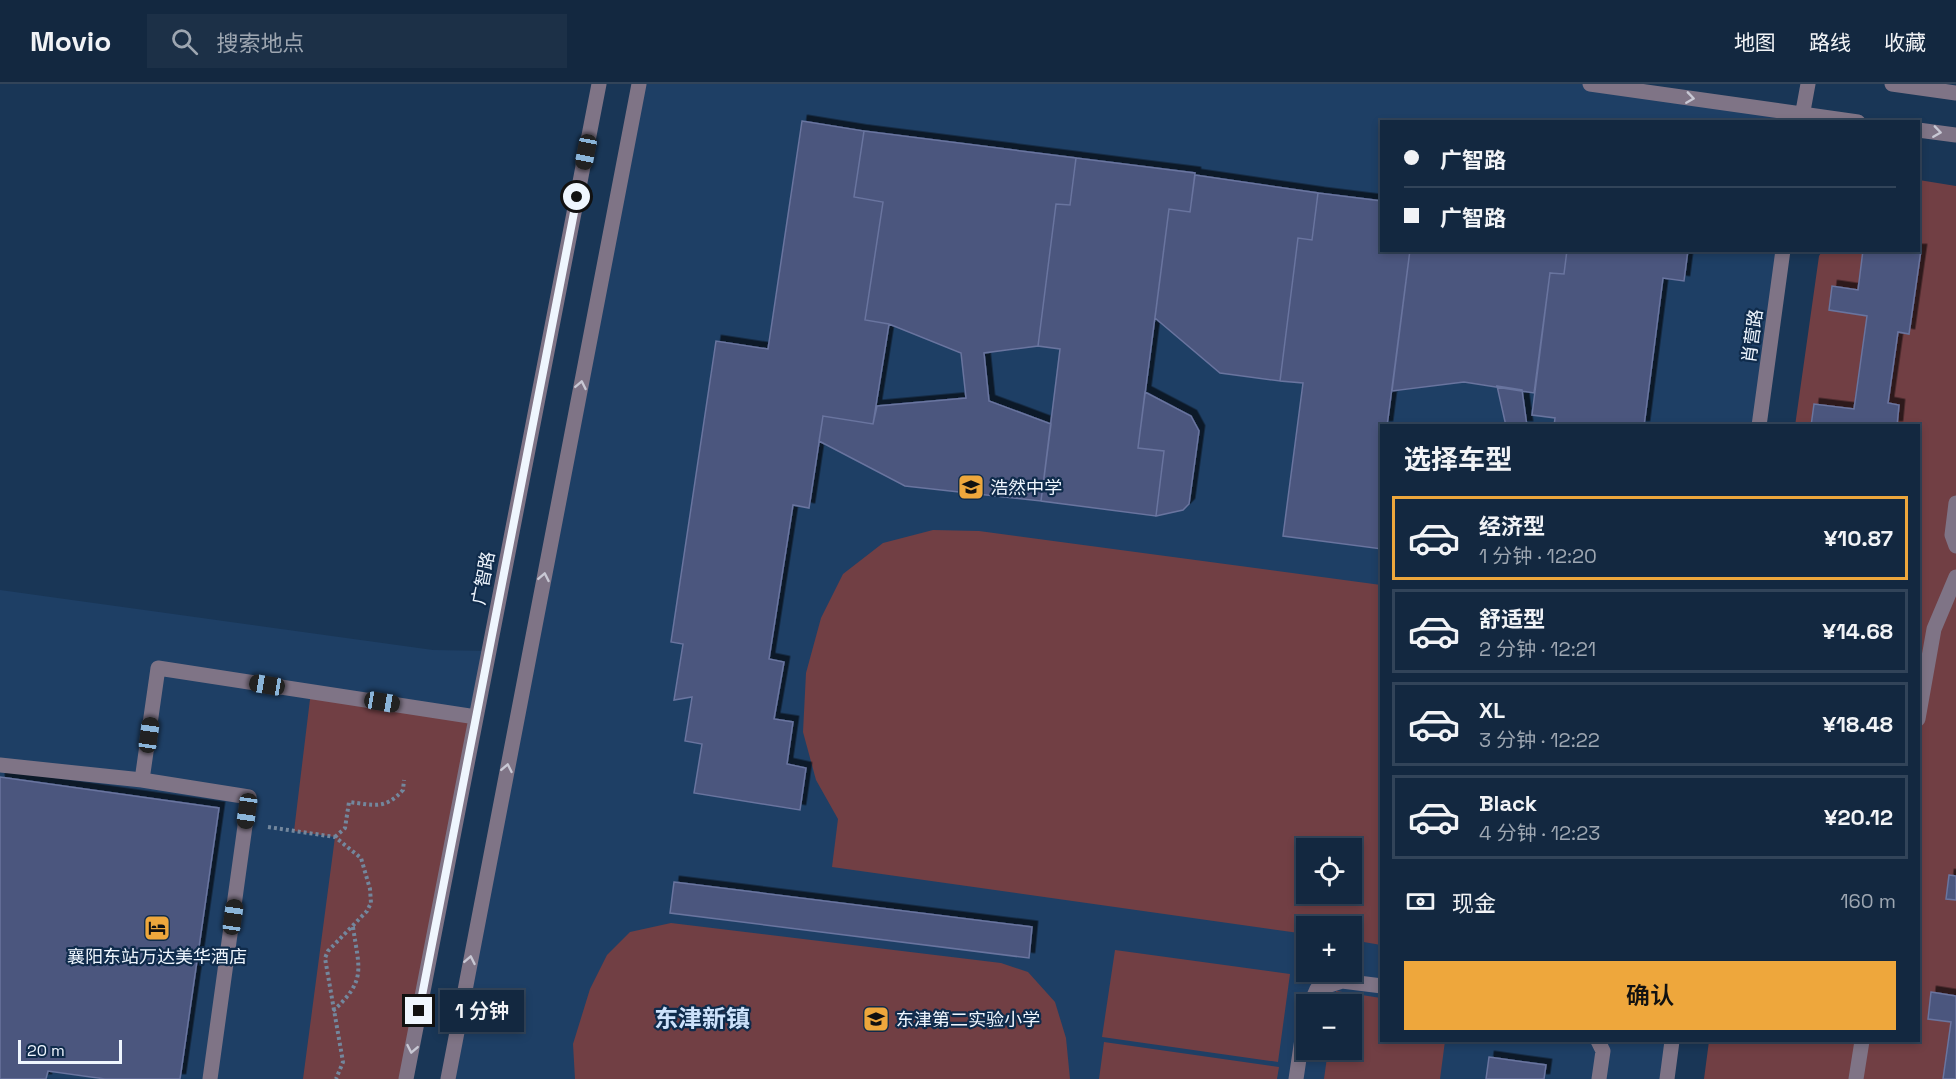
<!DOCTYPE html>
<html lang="zh">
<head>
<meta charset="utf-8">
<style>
  :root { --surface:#132840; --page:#1c3047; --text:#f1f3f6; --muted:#9da6b1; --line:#324459; --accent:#eea73c }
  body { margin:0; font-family:"Space Grotesk","Noto Sans SC",sans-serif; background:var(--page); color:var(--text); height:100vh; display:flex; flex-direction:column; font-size:22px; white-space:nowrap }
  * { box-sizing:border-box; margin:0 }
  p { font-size:20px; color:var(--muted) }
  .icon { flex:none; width:33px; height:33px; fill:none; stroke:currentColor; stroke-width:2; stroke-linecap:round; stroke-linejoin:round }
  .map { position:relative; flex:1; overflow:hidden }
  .panel { position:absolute; left:1380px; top:340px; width:540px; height:618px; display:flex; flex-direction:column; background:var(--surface); border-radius:0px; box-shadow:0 3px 9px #0003,0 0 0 2px var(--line) }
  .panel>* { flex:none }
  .banner { position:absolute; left:1380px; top:36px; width:540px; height:132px; border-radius:0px; box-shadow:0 3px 9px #0003,0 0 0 2px var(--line); display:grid; align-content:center; height:132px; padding:0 24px; background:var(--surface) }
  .buttons { position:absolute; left:1296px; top:754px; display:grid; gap:12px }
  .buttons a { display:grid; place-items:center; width:66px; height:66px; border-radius:0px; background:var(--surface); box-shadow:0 3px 9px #0003,0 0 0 2px var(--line); font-size:30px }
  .scale { position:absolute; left:18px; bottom:15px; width:104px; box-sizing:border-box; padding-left:6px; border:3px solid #eff6fe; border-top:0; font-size:16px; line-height:21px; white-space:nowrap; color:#eff6fe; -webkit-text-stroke:4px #0f2b4b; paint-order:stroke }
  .end { position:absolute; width:27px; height:27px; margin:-14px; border:8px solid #eff6fe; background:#111; box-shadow:0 0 0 3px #111 }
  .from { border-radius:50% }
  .bubble { position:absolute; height:42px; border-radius:0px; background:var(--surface); box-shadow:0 3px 9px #0003,0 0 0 2px var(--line); font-size:20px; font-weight:600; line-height:42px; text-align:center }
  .car { position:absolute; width:18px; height:36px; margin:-18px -9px; border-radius:8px; box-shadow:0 0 4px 2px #0007; background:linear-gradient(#222 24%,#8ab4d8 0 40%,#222 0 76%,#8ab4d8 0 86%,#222 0) }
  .banner b { display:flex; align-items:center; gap:21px; height:57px; font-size:22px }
  .banner b+b { border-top:2px solid var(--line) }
  .banner i { width:15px; height:15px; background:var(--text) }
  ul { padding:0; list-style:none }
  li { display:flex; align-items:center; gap:18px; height:84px; margin:0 12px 9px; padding:0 12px; border:3px solid var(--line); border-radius:0px }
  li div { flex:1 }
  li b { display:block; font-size:22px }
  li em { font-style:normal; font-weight:600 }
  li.current { border-color:var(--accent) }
  li>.icon { width:54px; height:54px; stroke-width:1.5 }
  h2 { padding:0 24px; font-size:27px; line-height:72px }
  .pay { display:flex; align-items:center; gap:15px; height:66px; padding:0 24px; font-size:22px }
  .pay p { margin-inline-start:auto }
  .action { display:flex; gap:12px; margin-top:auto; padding:12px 24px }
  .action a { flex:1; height:69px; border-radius:0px; background:var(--accent); color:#111; font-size:24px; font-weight:600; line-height:69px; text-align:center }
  header { display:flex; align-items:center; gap:36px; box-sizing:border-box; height:84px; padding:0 30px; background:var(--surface); border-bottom:2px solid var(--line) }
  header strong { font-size:28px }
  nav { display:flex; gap:33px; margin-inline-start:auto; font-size:21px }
  .search { width:420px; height:54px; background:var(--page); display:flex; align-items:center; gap:15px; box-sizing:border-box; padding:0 21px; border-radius:0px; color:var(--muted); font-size:22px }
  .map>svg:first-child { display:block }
  .built { fill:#1e3f65; fill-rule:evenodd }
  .green { fill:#713f44; fill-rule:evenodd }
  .building { fill:#4c567e; stroke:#69749f; stroke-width:1.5; filter:url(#shadow) }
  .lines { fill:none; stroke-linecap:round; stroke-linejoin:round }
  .path { stroke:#73879d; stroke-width:4; stroke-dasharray:3 3; stroke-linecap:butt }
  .minor { stroke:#7f7486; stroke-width:15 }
  .oneway { stroke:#c8c8d4 }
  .route { stroke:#eff6fe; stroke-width:8 }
  .labels { text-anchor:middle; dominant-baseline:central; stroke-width:4.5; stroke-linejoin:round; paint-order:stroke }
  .street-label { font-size:18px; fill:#eff6fe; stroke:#0f2b4b }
  .poi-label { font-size:18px; fill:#eff6fe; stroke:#0f2b4b; text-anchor:start }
  .district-label { font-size:24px; font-weight:bold; fill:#cde2fb; stroke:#0f2b4b }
</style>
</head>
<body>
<header>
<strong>Movio</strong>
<div class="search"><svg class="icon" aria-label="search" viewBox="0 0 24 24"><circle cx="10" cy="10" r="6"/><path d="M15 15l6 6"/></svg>搜索地点</div>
<nav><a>地图</a><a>路线</a><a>收藏</a></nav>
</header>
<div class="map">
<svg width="1956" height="995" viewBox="0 0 1956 995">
  <defs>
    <filter id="shadow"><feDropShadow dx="5.5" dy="-5.5" stdDeviation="0" flood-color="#0009"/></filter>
  </defs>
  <rect width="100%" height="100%" fill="#193656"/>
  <path class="built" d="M639,0H1590L1801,38H1382V166L1783,167L1759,342H1382V957H1672L1667,995H449ZM1306,765H1352V810H1306ZM1306,843H1352V888H1306ZM1306,921H1352V966H1306Z
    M0,506L433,566L489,567L406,995H0Z"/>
  <path class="green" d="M1919,96L1956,102V995H1704L1709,957H1918V342H1795L1819,172L1822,167L1918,166Z
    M933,446L979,447L1381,501V861L1352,856V843H1306V850L832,783L838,735L816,696L803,648L806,589L821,534L843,490L883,459ZM1306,765H1352V810H1306Z
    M311,607L476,633L406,995H303L335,753L294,747Z
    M671,839L1001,879L1028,888L1055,918L1066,954L1070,995H575L573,960L590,905L607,871L630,848Z
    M1115,866L1290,890L1278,978L1102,953Z
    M1336,907L1381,914L1382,957H1445L1440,995H1324L1328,966H1352V921H1334Z
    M1104,958L1279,983L1277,995H1099Z"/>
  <path class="building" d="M802,37L864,47L854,113L883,118L865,236L889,240L873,340L823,332L809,424L793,421L769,575L784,578L774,635L793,638L787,680L806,684L800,726L694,709L702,660L685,657L692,613L674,616L683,560L671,558L716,257L768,265Z
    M864,47L1076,74L1070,121L1056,120L1038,262L984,269L989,317L1051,340L1041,417L905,402L819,357L823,332L873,340L877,322L966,314L961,269L889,240L865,236L883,118L854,113Z
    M1076,74L1195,89L1190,128L1169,125L1138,364L1164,367L1156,432L1041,417L1060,265L1038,262L1056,120L1070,121Z
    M1195,91L1318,109L1312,156L1298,154L1280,297L1220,289L1155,234L1169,125L1190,128Z
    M1318,109L1382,117V166H1410L1387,342H1382V465L1283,452L1303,299L1280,297L1298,154L1312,156Z
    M1410,166H1567L1564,190L1550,189L1534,309L1464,298L1392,307Z
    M1567,166H1688L1684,197L1663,194L1644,342H1554L1555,334L1532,331L1550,189L1564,190Z
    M1863,166H1921L1909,250L1898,248L1888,319L1899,321L1897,342H1811L1814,320L1854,325L1867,232L1829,226L1832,202L1858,206Z
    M1497,302L1522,306L1527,342H1506Z
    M1145,308L1191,332L1199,347L1189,420L1183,426L1156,432L1164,367L1138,364Z
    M0,693L219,724L180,995H105L48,987L46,995H0Z
    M1949,791L1956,792V816L1946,815Z
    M674,798L1032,843L1029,874L670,829Z
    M1931,908L1956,912V995H1943L1951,938L1928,935Z
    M1489,973L1546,981L1544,995H1486Z"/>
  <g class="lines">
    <path class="path" d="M268,743L335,753L361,774L370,805L371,819L367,827L328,867L325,874L343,978L336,995
      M335,753L345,744L349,718C374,721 385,726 403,706L404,696
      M333,927C367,896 359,885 353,843"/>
    <path class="minor" d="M1590,0L1858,38
      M1892,0L1956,9
      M1801,38L1808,0
      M1918,46L1956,51
      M1759,342L1783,166
      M1956,419L1952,451L1956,462
      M1918,635L1934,545L1956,493
      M0,681L142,696
      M1310,921L1317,905L1342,897L1382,902
      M1598,957L1603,967L1599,995
      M210,995L249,713L142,696L158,584L476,633
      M406,995L599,0
      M448,995L639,0
      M1296,995L1306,928
      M1667,995L1672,957
      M1856,995L1862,957"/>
  </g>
  <defs><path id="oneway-chevron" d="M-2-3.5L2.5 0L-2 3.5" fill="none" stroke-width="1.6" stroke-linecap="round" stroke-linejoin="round" transform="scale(1.5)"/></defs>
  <g class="oneway">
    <use href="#oneway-chevron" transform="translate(1690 14) rotate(8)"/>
    <use href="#oneway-chevron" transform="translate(1937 48) rotate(8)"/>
    <use href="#oneway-chevron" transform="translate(581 301) rotate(-79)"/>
    <use href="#oneway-chevron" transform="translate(544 493) rotate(-79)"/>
    <use href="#oneway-chevron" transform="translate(507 684) rotate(-79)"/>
    <use href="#oneway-chevron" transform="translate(470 876) rotate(-79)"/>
    <use href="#oneway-chevron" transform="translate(412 965) rotate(101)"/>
  </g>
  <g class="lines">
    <path class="route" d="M419,927L577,113"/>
  </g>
  <defs>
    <symbol id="school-square" viewBox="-11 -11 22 22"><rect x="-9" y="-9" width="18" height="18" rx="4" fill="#eea73c" stroke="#0f2b4b"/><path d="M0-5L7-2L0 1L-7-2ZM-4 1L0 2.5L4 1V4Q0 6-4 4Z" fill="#111"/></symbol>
    <symbol id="hotel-square" viewBox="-11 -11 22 22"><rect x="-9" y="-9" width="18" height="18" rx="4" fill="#eea73c" stroke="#0f2b4b"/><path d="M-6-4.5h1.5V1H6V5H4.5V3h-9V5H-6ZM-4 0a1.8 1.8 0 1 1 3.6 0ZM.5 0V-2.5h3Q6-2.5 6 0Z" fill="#111"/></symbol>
  </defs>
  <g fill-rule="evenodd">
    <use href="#school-square" x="956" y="388" width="30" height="30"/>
    <use href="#hotel-square" x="142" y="829" width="30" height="30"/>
    <use href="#school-square" x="861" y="920" width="30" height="30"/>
  </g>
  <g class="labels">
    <g class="street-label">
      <text transform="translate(1752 252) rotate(-82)">肖营路</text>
      <text transform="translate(483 494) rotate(-79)">广智路</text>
    </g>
    <g class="poi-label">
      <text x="990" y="403">浩然中学</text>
      <text x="157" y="872" text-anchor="middle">襄阳东站万达美华酒店</text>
      <text x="896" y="935">东津第二实验小学</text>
    </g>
    <g class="district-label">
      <text x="702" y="934">东津新镇</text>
    </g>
  </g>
</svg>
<div class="buttons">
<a><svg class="icon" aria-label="locate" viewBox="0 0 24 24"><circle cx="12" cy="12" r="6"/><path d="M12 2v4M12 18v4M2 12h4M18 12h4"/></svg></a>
<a>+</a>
<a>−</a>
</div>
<div class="scale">20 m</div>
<i class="end from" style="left:577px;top:113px"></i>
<i class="end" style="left:419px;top:927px"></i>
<div class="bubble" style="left:440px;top:906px;width:84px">1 分钟</div>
<i class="car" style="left:586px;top:68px;rotate:191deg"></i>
<i class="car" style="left:267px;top:601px;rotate:279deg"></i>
<i class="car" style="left:382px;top:618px;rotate:99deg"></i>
<i class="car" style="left:149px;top:651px;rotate:8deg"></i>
<i class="car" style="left:247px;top:727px;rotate:188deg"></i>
<i class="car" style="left:233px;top:833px;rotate:8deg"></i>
<div class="banner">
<b><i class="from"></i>广智路</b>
<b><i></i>广智路</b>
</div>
<section class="panel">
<h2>选择车型</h2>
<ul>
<li class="current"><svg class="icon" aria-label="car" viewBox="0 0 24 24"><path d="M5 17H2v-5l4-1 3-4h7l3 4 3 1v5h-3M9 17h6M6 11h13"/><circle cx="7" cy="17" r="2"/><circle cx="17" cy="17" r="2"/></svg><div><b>经济型</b><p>1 分钟 · 12:20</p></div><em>¥10.87</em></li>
<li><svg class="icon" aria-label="car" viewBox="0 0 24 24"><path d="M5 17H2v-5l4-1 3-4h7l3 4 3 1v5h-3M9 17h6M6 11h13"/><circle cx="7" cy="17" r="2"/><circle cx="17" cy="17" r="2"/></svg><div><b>舒适型</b><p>2 分钟 · 12:21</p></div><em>¥14.68</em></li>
<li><svg class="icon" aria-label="car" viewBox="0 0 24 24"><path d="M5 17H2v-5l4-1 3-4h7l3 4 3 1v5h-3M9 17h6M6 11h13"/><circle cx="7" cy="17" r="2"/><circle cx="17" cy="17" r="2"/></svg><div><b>XL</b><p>3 分钟 · 12:22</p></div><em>¥18.48</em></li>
<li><svg class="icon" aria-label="car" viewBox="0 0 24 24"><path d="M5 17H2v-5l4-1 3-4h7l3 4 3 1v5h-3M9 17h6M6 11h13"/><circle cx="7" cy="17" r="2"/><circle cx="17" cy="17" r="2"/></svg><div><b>Black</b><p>4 分钟 · 12:23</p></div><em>¥20.12</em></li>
</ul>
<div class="pay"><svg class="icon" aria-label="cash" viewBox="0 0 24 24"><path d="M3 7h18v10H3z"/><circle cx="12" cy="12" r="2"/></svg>现金<p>160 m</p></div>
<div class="action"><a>确认</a></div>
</section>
</div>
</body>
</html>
